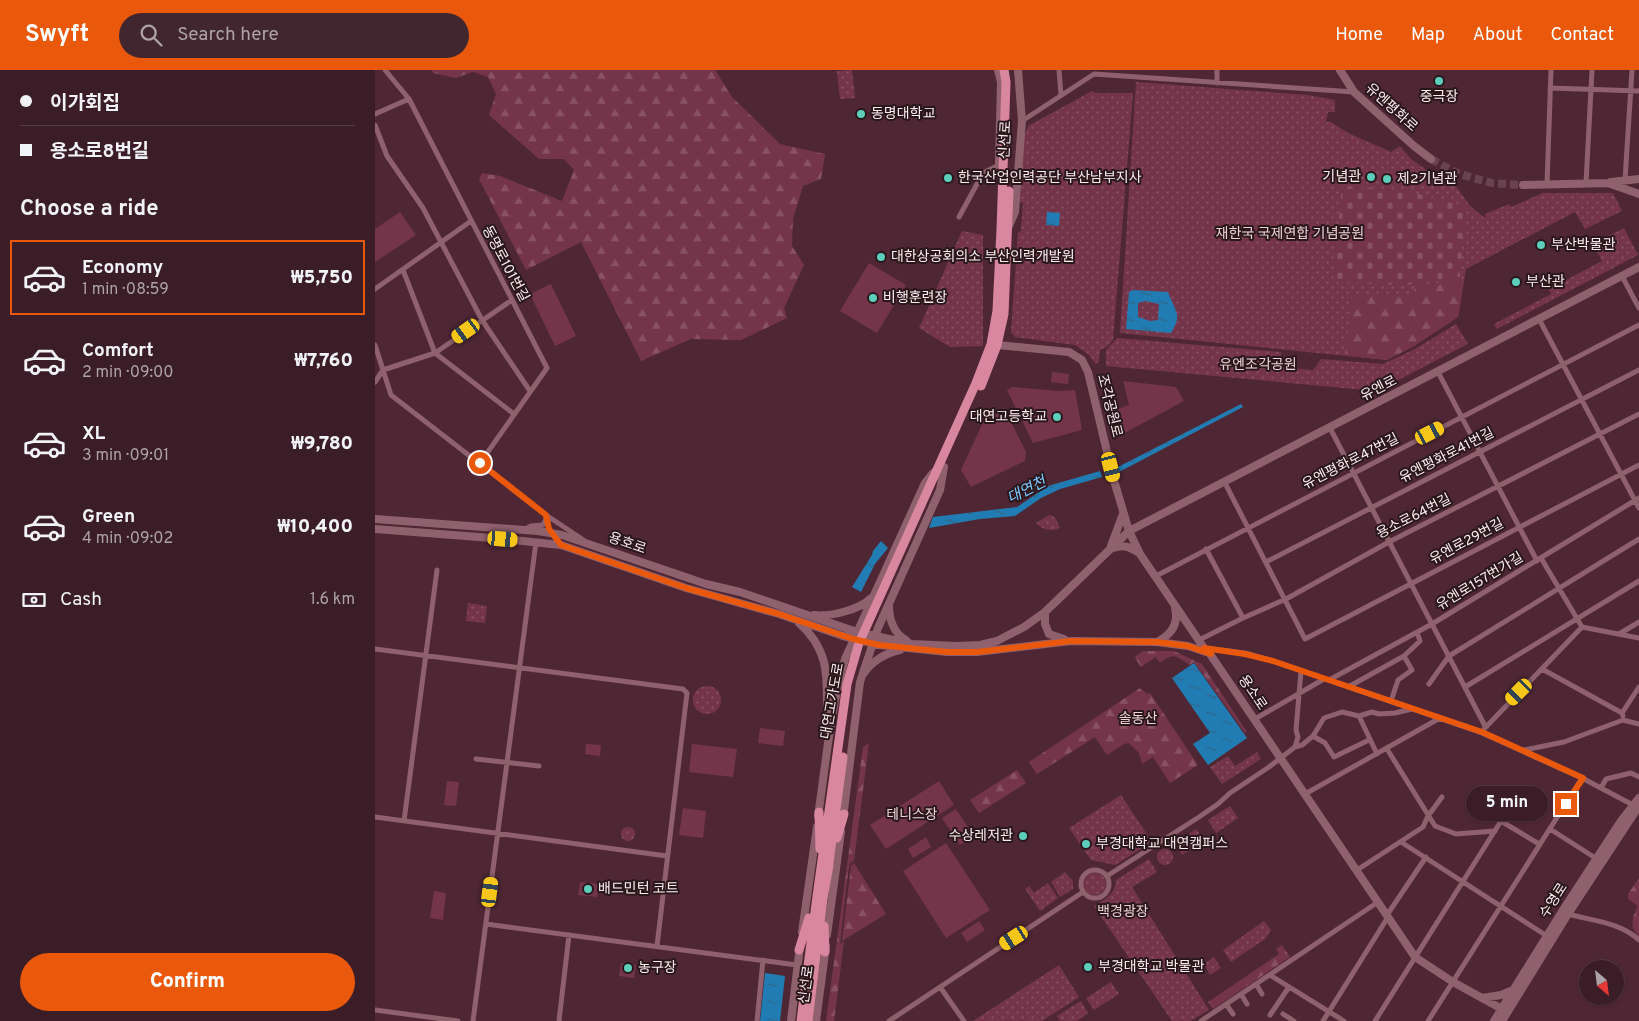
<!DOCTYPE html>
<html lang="en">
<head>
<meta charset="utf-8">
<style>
  :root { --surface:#3b1d27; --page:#42262f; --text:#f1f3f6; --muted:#aca2a7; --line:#543b44; --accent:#ea580c }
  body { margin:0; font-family:Overpass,"Noto Sans KR",sans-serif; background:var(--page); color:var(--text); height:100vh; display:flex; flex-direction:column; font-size:19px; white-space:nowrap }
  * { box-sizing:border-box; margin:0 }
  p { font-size:16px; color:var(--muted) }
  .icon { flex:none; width:28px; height:28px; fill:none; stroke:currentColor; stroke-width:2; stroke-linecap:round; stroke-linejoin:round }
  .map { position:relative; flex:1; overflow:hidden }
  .drawer { display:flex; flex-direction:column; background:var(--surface); width:375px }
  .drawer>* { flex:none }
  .top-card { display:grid; align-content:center; height:110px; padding:0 20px; background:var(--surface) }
  .needle { width:32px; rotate:152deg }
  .buttons { position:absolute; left:1204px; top:890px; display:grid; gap:10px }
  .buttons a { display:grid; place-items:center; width:45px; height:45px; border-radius:50%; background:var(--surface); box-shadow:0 1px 4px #0004,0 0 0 1px var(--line); font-size:25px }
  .end { position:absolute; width:22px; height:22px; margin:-11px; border:6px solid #ea580c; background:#fff; box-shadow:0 0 0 2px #fff }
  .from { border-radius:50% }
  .bubble { position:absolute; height:35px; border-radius:18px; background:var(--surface); box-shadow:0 1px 4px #0004,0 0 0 1px var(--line); font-size:16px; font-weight:800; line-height:35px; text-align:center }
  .car { position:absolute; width:15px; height:30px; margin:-15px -8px; border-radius:6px; box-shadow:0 0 4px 1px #0007; background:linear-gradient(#f5c518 24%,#345 0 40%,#f5c518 0 76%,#345 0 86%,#f5c518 0) }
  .top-card b { display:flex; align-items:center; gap:18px; height:48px; font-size:19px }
  .top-card b+b { border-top:1px solid var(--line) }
  .top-card i { width:12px; height:12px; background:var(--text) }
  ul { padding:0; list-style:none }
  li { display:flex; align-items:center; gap:15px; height:75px; margin:0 10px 8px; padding:0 10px; border:2px solid transparent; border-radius:0px }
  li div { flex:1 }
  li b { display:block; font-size:19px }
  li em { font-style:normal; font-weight:800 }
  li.on { border-color:var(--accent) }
  li>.icon { width:45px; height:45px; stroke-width:1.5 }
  h2 { padding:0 20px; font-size:22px; line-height:60px }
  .pay { display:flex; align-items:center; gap:12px; height:55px; padding:0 20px; font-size:19px }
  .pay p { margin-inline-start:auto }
  .action { display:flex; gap:10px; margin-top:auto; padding:10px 20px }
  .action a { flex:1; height:58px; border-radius:30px; background:var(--accent); color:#fff; font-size:20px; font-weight:800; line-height:58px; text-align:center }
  header { display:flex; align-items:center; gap:30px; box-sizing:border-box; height:70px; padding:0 25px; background:var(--accent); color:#fff }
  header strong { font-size:24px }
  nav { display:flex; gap:28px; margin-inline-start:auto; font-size:18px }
  .search { width:350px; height:45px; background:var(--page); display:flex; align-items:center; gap:12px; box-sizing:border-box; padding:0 18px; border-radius:28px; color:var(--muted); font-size:19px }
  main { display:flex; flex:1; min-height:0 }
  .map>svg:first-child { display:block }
  .grass { fill:url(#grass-dots) }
  .forest { fill:url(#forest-firs) }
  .cemetery { fill:url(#cemetery-stones) }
  .pitch { fill:#74354a }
  .water { fill:url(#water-ripples); fill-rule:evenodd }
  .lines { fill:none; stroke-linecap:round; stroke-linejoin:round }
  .secondary-tunnel { stroke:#694450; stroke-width:8; stroke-dasharray:8 4; stroke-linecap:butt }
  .street { stroke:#8f616e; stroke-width:5 }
  .secondary { stroke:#8f616e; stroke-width:8 }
  .highway { stroke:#d987a0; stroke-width:9 }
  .route { stroke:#ea580c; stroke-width:6 }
  .poi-dot { fill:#5ccebb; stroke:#29171c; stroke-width:2 }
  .labels { text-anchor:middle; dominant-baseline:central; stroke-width:4; stroke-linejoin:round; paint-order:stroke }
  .poi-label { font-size:14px; fill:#fbebef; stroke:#29171c; text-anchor:start }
  .street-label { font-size:14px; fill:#fbebef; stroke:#29171c }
  .park-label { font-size:14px; fill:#eed0d7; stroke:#29171c }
  .water-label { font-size:15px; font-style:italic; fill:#7ec9fd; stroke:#29171c }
</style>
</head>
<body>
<header>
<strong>Swyft</strong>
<div class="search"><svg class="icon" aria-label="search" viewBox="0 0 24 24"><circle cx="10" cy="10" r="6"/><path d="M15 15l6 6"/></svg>Search here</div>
<nav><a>Home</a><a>Map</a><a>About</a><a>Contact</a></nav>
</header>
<main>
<section class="drawer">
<div class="top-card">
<b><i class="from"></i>이가회집</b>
<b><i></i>용소로8번길</b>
</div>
<h2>Choose a ride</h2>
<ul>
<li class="on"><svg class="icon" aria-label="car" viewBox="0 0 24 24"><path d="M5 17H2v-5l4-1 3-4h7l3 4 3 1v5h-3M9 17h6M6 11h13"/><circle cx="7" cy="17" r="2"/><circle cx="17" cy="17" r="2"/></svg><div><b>Economy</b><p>1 min · 08:59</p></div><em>₩5,750</em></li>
<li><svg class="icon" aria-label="car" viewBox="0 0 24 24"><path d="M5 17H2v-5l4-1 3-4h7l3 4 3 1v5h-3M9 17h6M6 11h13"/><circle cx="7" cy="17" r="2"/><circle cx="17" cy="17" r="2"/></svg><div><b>Comfort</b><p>2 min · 09:00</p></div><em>₩7,760</em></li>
<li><svg class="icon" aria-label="car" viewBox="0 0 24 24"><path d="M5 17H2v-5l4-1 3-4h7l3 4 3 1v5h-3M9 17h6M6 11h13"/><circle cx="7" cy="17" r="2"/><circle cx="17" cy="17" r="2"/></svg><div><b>XL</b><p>3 min · 09:01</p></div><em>₩9,780</em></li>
<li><svg class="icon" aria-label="car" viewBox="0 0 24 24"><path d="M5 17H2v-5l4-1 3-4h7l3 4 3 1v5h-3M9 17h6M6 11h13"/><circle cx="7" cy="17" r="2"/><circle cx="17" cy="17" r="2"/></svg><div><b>Green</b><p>4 min · 09:02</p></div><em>₩10,400</em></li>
</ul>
<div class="pay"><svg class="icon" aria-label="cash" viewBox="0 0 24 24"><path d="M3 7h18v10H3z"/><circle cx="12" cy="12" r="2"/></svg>Cash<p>1.6 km</p></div>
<div class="action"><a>Confirm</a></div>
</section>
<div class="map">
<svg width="1264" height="951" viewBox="0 0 1264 951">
  <defs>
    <pattern id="grass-dots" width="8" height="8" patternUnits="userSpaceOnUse" patternTransform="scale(1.25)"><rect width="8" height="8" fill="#74354a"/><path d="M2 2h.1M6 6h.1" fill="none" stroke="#895264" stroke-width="1.8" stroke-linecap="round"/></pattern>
    <pattern id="forest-firs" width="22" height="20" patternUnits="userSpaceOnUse" patternTransform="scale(1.25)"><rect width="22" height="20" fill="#74354a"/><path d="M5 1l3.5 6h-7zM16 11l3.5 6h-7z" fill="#895264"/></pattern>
    <pattern id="cemetery-stones" width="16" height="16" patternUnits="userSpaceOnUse" patternTransform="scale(1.25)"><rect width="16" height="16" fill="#74354a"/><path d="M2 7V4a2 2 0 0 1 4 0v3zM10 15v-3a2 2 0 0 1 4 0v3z" fill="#895264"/></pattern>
    <pattern id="water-ripples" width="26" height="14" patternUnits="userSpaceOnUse" patternTransform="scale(1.25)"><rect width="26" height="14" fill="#207cb2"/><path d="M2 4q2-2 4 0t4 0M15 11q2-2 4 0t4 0" fill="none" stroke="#316688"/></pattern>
  </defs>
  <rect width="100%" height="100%" fill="#4f2734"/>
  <path class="grass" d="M477,0L480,28L465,29L462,1Z
    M761,12L933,25L960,30V42H953L951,52H956L973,63L1016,82L1025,76L1036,89L1063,108L1081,116L1095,136L1110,148V144L1134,134L1136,137L1168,123H1238L1247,141L1210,159L1200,142L1091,199L1083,247L1039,276L1012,290L745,263Z
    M717,21L720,23H758L738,270L732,277L725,280L724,291L721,294L713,284L700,275L640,267L636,262L643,163L646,161L648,133L645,132L648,70L653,56Z
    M1249,158L1263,185L1122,259L1119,254L1176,224L1174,219L1227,191L1218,174Z
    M587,161L608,165V276L575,277L544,258Z
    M1081,254L1093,274L1002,321L731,296V280L742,268L906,282V297L938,300L946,289L1008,294L1040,279Z
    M674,445L680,447L685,458C676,462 668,460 661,453Z
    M93,533L112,536L110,553L91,551Z
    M318 630a14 14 0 1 1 28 0a14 14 0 1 1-28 0Z
    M882,682L886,689L847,714L835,697L853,686L860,696Z
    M746,725L777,772L740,795L716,790L694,758Z
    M855,736L863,748L841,763L833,750Z
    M246 764a7 7 0 1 1 14 0a7 7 0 1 1-14 0Z
    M821,759L829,770L807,785L800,773Z
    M782 787a8 8 0 1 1 16 0a8 8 0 1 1-16 0Z
    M774,789L782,802L757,817L834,940L815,951H797L719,836C730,829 740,825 741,810Z
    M690,802L698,811V819L685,827L676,812Z
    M709 814a11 11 0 1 1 22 0a11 11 0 1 1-22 0Z
    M673,813L683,828L665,841L650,819L654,816L659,823Z
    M889,851L896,860L890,869L856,892L848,880Z
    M839,887L846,898L835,905L829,894Z
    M684,895L704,927L667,951H598Z
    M736,912L744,924L719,940L711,928Z
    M706,931L713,943L702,951H685L682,946Z"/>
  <path class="forest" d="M56,0H340L357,27L405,74L450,84L446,109L428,116L418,149L417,176L429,195L409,238L412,248L366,270L316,269L266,291L206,172L151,200L104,109L107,103L125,106L187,131L199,100L189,89H164L114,45L121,24L113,7L98,2L81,8L58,3Z
    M1089,209L1083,247L1039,276L1012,290L970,285L977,226L1039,227L1040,216Z
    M768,581H799L827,594L872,662L870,663L819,592L815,595C800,586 800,582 785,593L781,587L766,597L760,588L761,586Z
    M765,618L772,624L775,623L823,695L795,713L778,687L767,694L764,683L754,673L749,674L732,685L720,667L662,704L654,692Z
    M494,673L479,791L475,793L473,803L465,874L469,871L459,951H451L488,677Z
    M642,700L651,713L604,743L595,730Z
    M479,793L511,844L467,871L476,796Z
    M1264,808V866C1254,857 1257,847 1263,836L1253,829V824Z
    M907,875L915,887L838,939L833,932L904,884L901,879Z"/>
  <path class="cemetery" d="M967,116L1027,120L1090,136L1085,207L1030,215L958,212Z"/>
  <path class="pitch" d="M25,142L41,165L0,192V159Z
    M494,193L531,215L502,263L465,241Z
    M176,214L201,266L180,276L155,224Z
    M677,302L694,304L693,314L676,312Z
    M748,311L801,317L809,331L744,366L737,341L754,335Z
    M637,317L682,321L700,320L707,360L658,373L632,320Z
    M629,338L651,382L650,391L596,417L586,400L610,348Z
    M385,658L410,661L408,676L383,673Z
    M211,674L226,675L225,686L210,684Z
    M317,674L362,679L358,707L314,702Z
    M72,711L84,712L81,736L69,735Z
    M564,711L579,735L511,779L495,755Z
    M308,738L331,741L328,768L304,765Z
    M581,739L599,766L585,775L567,748Z
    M551,767L556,777L538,788L533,779Z
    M571,773L615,840L571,868L528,801Z
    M205,812L224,814L222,827L203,825Z
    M59,821L71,823L68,850L55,848Z
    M604,851L610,860L592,872L586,863Z
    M246,893L261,895L259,908L244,906Z"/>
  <path class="water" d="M672,142L685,143L684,156L671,155Z
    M758,220L793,222C800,241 808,244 796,263L751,259L754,222ZM771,231L784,234L783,250L775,251L763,247V233Z
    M866,334L868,337L744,402L743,397Z
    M725,401L727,407L685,419L666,428L640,446L605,449L554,458L558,447L642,437L673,416Z
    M506,471L513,478L500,494L486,522L477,517L497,485L498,481Z
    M819,593L872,668L833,695L818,674L835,663L797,608Z
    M390,903L410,906L405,951H385Z"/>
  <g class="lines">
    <path class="secondary-tunnel" d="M1056,89L1084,104L1117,113L1148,115"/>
    <path class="street" d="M10,0L34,29L172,298L105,393
      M684,0L686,25
      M842,13V0
      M1175,18L1264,21
      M0,44L34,29
      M647,51L719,4L979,22
      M0,55L12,86L48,138L107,250L155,321
      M1250,110L1257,0
      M1211,113L1217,0
      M1172,114L1176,0
      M584,147L608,103L624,95
      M28,200L60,283L139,344
      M1247,206L1264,238
      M0,219L96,151
      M1164,249L1264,438
      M0,275L16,325L171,445L210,471
      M1063,302L1162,491
      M0,312L8,300L60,283L137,230
      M955,358L1110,656
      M850,413L930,569L1264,395
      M172,449L174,459L185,474
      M150,459L156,456L168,455L171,449V445
      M831,479L868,548
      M1166,488L1207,557
      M891,492L1264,300
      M781,506L1264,255
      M1207,557L1264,568
      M1244,564L1264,552
      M824,570L868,548L911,529L1014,472L1264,344
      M830,578L870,583L898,591L1107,663L1207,708L1258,735
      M0,579L308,619L312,623L282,876
      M1167,599L1247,643
      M954,610L1057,554L1264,428
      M1054,614L1074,586L1264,469
      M973,617L1029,586L1045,571L1042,562
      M1090,617L1264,511
      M1016,631L1023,610L1037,600L1029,586
      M984,646L1002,684
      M1248,646L1247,643L1264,617
      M880,649L949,609
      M1109,659L1207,557
      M938,666L950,673L959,687L994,670
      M920,677L923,667L921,660L926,601
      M1012,679L1060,756L1081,764L1120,761
      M1149,680L1189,672L1248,650L1264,654
      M101,689L164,696
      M1226,718L1231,709L1256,703L1264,707
      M930,724L1065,648
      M0,747L292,786
      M29,751L62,500
      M1175,759L1222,789
      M1026,772L1172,866
      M706 814a14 14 0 1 1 28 0a14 14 0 1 1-28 0Z
      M982,800L1048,757L1053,746L1067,727
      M732,806L824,747L843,734L855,723L894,697L920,677L927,675L938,666L949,648L967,642L984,646L997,642L1004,644L1020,643L1037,639
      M1193,844C1218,851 1245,852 1264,870
      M1012,845L1051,787
      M111,854L422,895
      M895,905L969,951
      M881,914L887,924
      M565,917L589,951
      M866,924L872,934
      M851,934L858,944
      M0,940L83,951
      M908,944L919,951
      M895,945L914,917
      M98,951L161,472
      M184,951L194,865
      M382,951L388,890
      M514,951L708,822
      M826,951L1003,832
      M948,951L1013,847
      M1000,951L1126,751L1164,774
      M1053,951L1207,708"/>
    <path class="secondary" d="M623,0L626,12L624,93
      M965,0L979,22L1039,76L1056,89
      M1236,112L1264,109
      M1148,115L1233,113L1264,124
      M634,156L640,142L647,51L643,0
      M622,275L694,282L707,290L713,302L738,407L754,461L765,484L829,578L835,584L1040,887L1078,912L1127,939
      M0,449L163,461L187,465L331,514L365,522L482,562L537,574L581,576L605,575L622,571L649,557L670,542L754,461L1264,197
      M0,459L129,469L186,475L311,518L404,544L468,566L505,575L572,582H602L696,571L782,572L813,576L831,582
      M736,476L748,444
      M738,478C749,474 755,477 764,483
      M514,536C514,549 519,564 531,570
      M670,542V554L674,564L689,569
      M439,545C454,547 485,540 496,528
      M424,553C458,583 451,613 452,653
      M782,572C796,565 804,554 800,538
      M489,603C497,591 511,583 525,580
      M443,746C451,693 455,641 470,589L550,413L558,403
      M468,748L485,612L503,558L565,420L569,397
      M427,862L442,757
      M452,865L466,762
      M1107,928L1126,925L1138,920
      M416,951L425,876
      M441,951L451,876
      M1119,951L1188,840L1246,751L1264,728
      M1127,951L1193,844L1264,736"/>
    <path class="highway" d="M606,316L622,275L629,244L634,121
      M444,742L445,779
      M462,768L469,744
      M453,800L468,687
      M449,856L450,882
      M424,880L434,848
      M426,951L442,826L472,614L484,573L601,313L616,274L622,241L626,160L631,12L629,0
      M433,951L448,829L454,795"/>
  </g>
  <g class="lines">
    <path class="route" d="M105,393L171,445L174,459L186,475L311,518L404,544L478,569L504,575L572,582H602L696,571L782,572L813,576L836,584L829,578L870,584L898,591L1107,662L1208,708L1191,734"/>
  </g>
  <g class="poi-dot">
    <circle cx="1064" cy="11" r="5"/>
    <circle cx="486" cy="44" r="5"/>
    <circle cx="996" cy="107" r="5"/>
    <circle cx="573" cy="108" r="5"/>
    <circle cx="1012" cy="109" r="5"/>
    <circle cx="1166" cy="175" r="5"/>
    <circle cx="506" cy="187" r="5"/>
    <circle cx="1141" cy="212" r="5"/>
    <circle cx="498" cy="228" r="5"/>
    <circle cx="682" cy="347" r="5"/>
    <circle cx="648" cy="766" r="5"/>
    <circle cx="711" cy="774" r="5"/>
    <circle cx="213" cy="819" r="5"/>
    <circle cx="713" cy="897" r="5"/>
    <circle cx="253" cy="898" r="5"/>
  </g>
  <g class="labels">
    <g class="poi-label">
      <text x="1064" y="27" text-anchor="middle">중극장</text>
      <text x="496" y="44">동명대학교</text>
      <text x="986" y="107" text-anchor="end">기념관</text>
      <text x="583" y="108">한국산업인력공단 부산남부지사</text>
      <text x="1022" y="109">제2기념관</text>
      <text x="1176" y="175">부산박물관</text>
      <text x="516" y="187">대한상공회의소 부산인력개발원</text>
      <text x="1151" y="212">부산관</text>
      <text x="508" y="228">비행훈련장</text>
      <text x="672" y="347" text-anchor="end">대연고등학교</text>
      <text x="638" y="766" text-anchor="end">수상레저관</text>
      <text x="721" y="774">부경대학교 대연캠퍼스</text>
      <text x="223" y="819">배드민턴 코트</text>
      <text x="723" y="897">부경대학교 박물관</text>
      <text x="263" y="898">농구장</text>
    </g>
    <g class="street-label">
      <text transform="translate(1016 38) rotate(42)">유엔평화로</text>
      <text transform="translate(631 70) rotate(-87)">신선로</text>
      <text transform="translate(130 194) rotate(62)">동명로101번길</text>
      <text transform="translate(1004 319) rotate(-27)">유엔로</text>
      <text transform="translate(734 336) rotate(76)">조각공원로</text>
      <text transform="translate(1072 386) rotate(-27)">유엔평화로41번길</text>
      <text transform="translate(976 392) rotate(-27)">유엔평화로47번길</text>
      <text transform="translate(1039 447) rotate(-27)">용소로64번길</text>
      <text transform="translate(1092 472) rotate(-28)">유엔로29번길</text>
      <text transform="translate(252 474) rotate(19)">용호로</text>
      <text transform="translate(1105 512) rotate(-31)">유엔로157번가길</text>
      <text transform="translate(877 623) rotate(56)">용소로</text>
      <text transform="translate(458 631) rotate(-80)">대연고가도로</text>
      <text transform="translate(1179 831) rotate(-57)">수영로</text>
      <text transform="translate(432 915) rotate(-82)">신선로</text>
    </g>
    <g class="park-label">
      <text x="915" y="164">재한국 국제연합 기념공원</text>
      <text x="883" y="295">유엔조각공원</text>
      <text x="763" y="649">솔동산</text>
      <text x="537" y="745">테니스장</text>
      <text x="748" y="842">백경광장</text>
    </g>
    <g class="water-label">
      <text transform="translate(652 421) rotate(-27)">대연천</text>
    </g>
  </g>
</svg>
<div class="buttons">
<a><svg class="needle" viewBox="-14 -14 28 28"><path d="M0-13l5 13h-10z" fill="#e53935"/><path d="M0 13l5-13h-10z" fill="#aca2a7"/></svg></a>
</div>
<i class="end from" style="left:105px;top:393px"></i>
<i class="end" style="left:1191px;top:734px"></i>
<div class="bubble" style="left:1091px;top:716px;width:82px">5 min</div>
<i class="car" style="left:91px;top:261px;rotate:235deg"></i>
<i class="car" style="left:1055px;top:363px;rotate:63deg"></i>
<i class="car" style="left:736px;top:397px;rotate:166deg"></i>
<i class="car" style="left:128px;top:469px;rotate:95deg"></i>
<i class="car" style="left:1144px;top:622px;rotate:225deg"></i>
<i class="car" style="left:115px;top:822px;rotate:7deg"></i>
<i class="car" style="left:639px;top:868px;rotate:237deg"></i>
</div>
</main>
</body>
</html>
